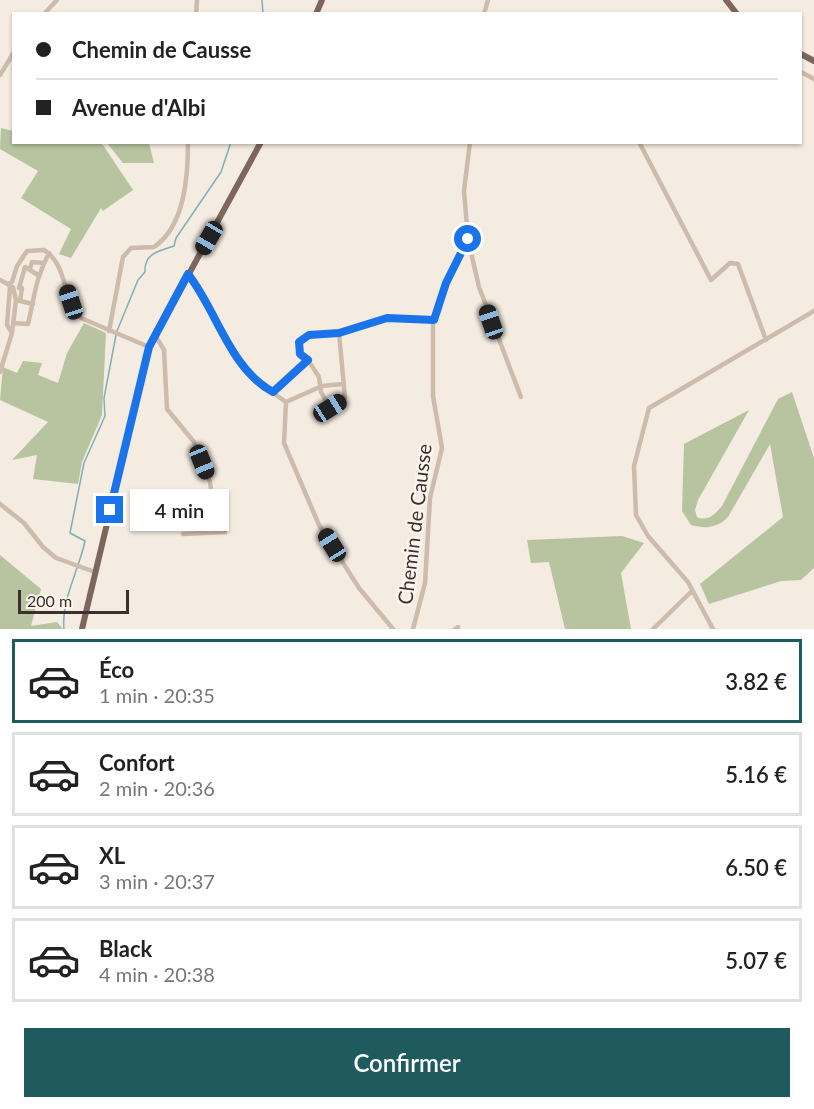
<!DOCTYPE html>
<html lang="fr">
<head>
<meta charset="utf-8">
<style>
  :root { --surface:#fff; --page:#f6f6f6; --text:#222; --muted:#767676; --line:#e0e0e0; --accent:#1f5a5e }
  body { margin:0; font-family:Lato,sans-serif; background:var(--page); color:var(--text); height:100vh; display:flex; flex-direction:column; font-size:22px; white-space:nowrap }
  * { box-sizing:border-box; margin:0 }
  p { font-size:20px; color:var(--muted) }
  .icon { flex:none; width:33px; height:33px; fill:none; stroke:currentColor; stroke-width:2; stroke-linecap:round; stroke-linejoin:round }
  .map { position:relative; height:629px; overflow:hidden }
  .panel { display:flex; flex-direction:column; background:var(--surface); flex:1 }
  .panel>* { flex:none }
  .guide { position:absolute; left:12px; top:12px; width:790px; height:132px; border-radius:0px; box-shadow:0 2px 4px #0004; display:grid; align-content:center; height:132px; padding:0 24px; background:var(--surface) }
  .scale { position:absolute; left:18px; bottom:15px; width:111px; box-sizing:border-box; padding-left:6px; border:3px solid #3b302b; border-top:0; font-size:16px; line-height:21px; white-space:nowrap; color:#3b302b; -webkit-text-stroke:4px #fbf5ee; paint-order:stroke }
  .end { position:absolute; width:27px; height:27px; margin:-14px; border:8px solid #1a73e8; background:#fff; box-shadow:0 0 0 3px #fff }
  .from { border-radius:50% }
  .bubble { position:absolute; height:42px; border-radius:0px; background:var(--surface); box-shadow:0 2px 4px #0004; font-size:20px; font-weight:600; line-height:42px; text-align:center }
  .car { position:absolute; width:18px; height:36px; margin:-18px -9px; border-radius:8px; box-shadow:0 0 4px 2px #0007; background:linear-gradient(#222 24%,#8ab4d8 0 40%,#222 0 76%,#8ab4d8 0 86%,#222 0) }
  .guide b { display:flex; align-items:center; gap:21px; height:57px; font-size:22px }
  .guide b+b { border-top:2px solid var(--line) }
  .guide i { width:15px; height:15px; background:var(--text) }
  ul { padding:10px 0 0; list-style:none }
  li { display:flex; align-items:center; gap:18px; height:84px; margin:0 12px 9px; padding:0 12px; border:3px solid var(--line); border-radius:0px }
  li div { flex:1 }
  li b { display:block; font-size:22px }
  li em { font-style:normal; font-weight:600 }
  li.on { border-color:var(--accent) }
  li>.icon { width:54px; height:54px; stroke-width:1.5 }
  .action { display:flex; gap:12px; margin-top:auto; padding:12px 24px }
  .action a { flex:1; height:69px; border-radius:0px; background:var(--accent); color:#fff; font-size:24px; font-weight:600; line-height:69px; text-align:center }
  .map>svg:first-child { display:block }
  .green { fill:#b8c4a0 }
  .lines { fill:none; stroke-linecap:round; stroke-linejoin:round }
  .stream { stroke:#7fb0b2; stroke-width:1.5 }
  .minor { stroke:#cdbbac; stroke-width:4.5 }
  .major { stroke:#7d675c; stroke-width:6 }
  .route { stroke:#1a73e8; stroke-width:8 }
  .labels { text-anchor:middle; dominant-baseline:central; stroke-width:5; stroke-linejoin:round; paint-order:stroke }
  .street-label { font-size:20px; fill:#3b302b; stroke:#fbf5ee }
</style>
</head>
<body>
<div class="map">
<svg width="814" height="629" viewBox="0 0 814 629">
  <rect width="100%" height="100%" fill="#f4ebe1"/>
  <path class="green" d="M1,128L13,131L14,142L99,143L103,145L133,190L103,211L101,208L71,258L59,254L71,229L21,198L38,171L0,149Z
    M107,143H149L154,163H123Z
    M84,323L106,333L102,415L82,462L78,484L33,479L37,455L12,460L48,422L0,400L3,367L17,373L23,361L42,363L38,375L58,383L67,353Z
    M792,392L814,458V568L801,580L781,581L709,604L700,584L783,517L770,444L728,517C717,528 706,529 691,525L682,511L684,444L749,410L698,500L695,510L697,517C708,522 715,514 722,506L778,399Z
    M622,536L644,543L621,573L631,629H565L549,562L531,563L527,540Z
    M0,555L41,589L31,626L57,622L63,629H0Z"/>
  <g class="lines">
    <path class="stream" d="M262,0L263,14
      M117,331L138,280L145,272C144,253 159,251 174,246L176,238L221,172L231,142
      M64,629C61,600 79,570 85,541L70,533L84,463L105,416L104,398L116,335"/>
    <path class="minor" d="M44,14L57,0
      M196,14L197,0
      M484,14L488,0
      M801,72L814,79
      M0,75L14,52
      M639,142L711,280L730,263L738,264L766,340
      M468,239L479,287L521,397
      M30,269L32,262L44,263
      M188,274L228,341L255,380L286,402L284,443L319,525L359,588L393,629
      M0,280L8,284L12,282L17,266L27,251L44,250C68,265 62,299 81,318L149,347
      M19,288L25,267L38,275
      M16,300L33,304
      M20,301L22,288
      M13,323L28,324C35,295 35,280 49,253
      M109,331L123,257L131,248L154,247C185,226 188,176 188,142
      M12,333L16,300L13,287
      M339,333L345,398L330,408L321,392L319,377L308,360L300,354L299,342L309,335L339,333L387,318L433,320
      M155,335L164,350L167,409L194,442L210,482L212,498
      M0,372L12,333L7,325L10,287L8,284
      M273,392L308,360
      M286,402L322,386L343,384
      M0,504L24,523L43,547L56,558L95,572
      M205,531L204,504L212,498
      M183,534L225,532L223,504L212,498
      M413,629L425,583L430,498L442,448L433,396V320L446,283L468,239L464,191L470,142
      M455,629L458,627
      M653,629L692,591
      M713,629L688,582L648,536L636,515L634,466L649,408L814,311"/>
    <path class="major" d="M726,0L737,14
      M316,14L322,0
      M801,54L814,61
      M82,629L149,347L261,142"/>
  </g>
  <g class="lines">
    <path class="route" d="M110,510L149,347L188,274C217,311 230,369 273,392L308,360L300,354L299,342L309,335L339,333L387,318L434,320L446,283L468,239"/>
  </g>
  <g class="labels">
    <g class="street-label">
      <text transform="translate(414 524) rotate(-83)">Chemin de Causse</text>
    </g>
  </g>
</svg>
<div class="scale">200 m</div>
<i class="end from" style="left:468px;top:239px"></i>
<i class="end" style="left:110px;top:510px"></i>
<div class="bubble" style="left:130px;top:489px;width:99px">4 min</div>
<i class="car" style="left:209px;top:238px;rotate:210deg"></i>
<i class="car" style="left:71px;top:302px;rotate:342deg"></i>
<i class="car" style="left:491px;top:322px;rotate:341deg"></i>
<i class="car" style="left:330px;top:408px;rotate:58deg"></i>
<i class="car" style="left:202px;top:462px;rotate:158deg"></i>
<i class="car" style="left:332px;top:545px;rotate:328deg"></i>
<div class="guide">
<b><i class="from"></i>Chemin de Causse</b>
<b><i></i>Avenue d'Albi</b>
</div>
</div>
<section class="panel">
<ul>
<li class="on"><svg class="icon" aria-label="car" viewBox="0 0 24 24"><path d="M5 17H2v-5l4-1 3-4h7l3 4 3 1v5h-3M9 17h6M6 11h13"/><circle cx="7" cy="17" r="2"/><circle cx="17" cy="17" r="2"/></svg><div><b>Éco</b><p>1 min · 20:35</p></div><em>3.82 €</em></li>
<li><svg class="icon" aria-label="car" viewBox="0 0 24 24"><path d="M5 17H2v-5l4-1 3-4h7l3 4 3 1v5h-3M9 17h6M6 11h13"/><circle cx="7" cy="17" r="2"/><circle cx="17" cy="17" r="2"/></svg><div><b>Confort</b><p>2 min · 20:36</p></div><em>5.16 €</em></li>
<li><svg class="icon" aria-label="car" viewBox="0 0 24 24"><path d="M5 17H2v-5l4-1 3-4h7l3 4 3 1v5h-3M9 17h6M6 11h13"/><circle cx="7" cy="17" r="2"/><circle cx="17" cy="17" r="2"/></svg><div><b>XL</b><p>3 min · 20:37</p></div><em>6.50 €</em></li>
<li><svg class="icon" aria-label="car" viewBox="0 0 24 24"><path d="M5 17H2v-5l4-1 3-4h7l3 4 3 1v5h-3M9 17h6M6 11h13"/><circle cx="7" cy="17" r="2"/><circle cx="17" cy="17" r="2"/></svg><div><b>Black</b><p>4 min · 20:38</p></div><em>5.07 €</em></li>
</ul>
<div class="action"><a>Confirmer</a></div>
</section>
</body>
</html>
